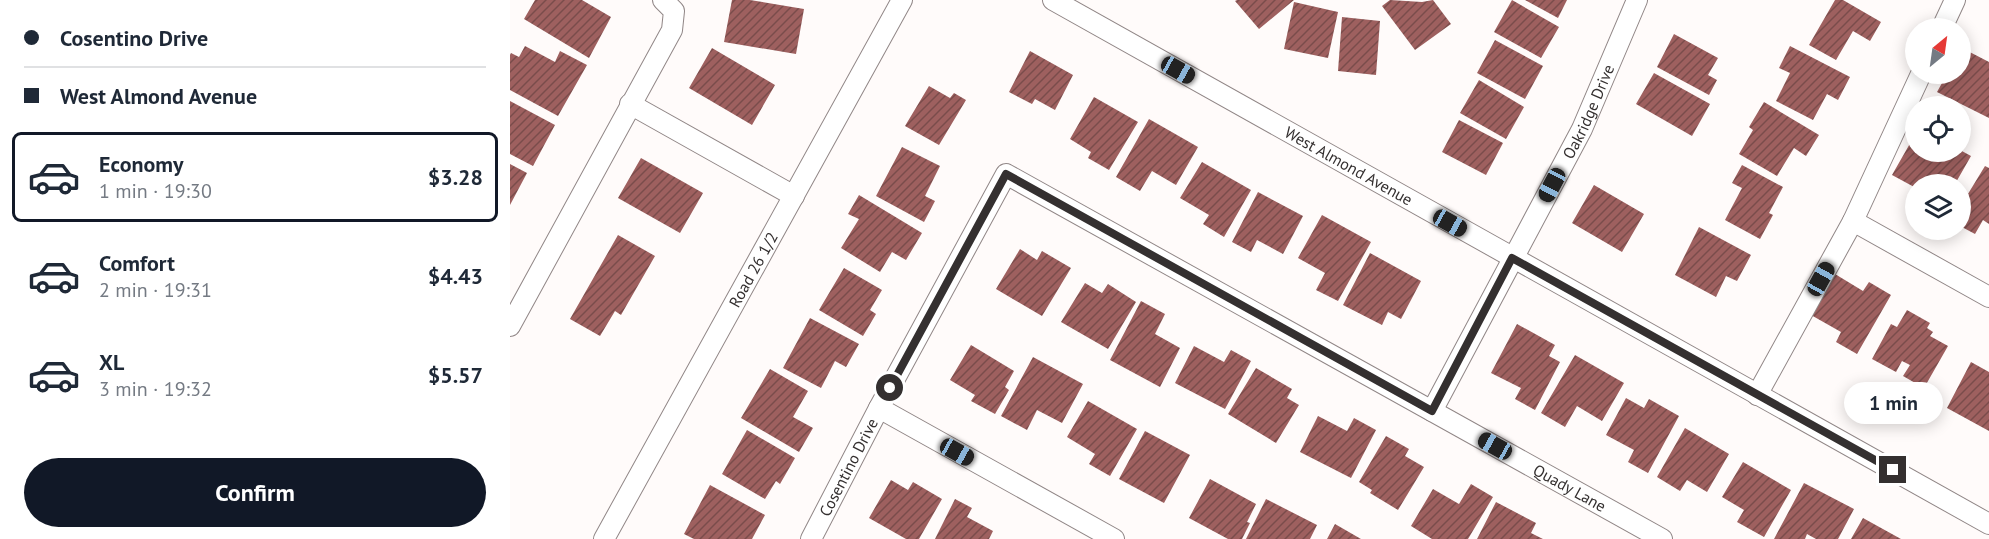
<!DOCTYPE html>
<html lang="en">
<head>
<meta charset="utf-8">
<style>
  :root { --surface:#fff; --page:#f2f2f3; --text:#1f2937; --muted:#747a83; --line:#e0e1e3; --accent:#111827 }
  body { margin:0; font-family:"PT Sans",sans-serif; background:var(--page); color:var(--text); height:100vh; display:flex; flex-direction:column; font-size:22px; white-space:nowrap }
  * { box-sizing:border-box; margin:0 }
  p { font-size:20px; color:var(--muted) }
  .icon { flex:none; width:33px; height:33px; fill:none; stroke:currentColor; stroke-width:2; stroke-linecap:round; stroke-linejoin:round }
  .map { position:relative; flex:1; overflow:hidden }
  .panel { display:flex; flex-direction:column; background:var(--surface); width:510px }
  .panel>* { flex:none }
  .guide { display:grid; align-content:center; height:132px; padding:0 24px; background:var(--surface) }
  .needle { width:39px; rotate:29deg }
  .tools { position:absolute; left:1395px; top:18px; display:grid; gap:12px }
  .tools a { display:grid; place-items:center; width:66px; height:66px; border-radius:50%; background:var(--surface); box-shadow:0 3px 15px #0003; font-size:30px }
  .end { position:absolute; width:27px; height:27px; margin:-14px; border:8px solid #343030; background:#fff; box-shadow:0 0 0 3px #fff }
  .from { border-radius:50% }
  .bubble { position:absolute; height:42px; border-radius:21px; background:var(--surface); box-shadow:0 3px 15px #0003; font-size:20px; font-weight:600; line-height:42px; text-align:center }
  .car { position:absolute; width:18px; height:36px; margin:-18px -9px; border-radius:8px; box-shadow:0 0 4px 2px #0007; background:linear-gradient(#222 24%,#8ab4d8 0 40%,#222 0 76%,#8ab4d8 0 86%,#222 0) }
  .guide b { display:flex; align-items:center; gap:21px; height:57px; font-size:22px }
  .guide b+b { border-top:2px solid var(--line) }
  .guide i { width:15px; height:15px; background:var(--text) }
  ul { padding:0; list-style:none }
  li { display:flex; align-items:center; gap:18px; height:90px; margin:0 12px 9px; padding:0 12px; border:3px solid transparent; border-radius:9px }
  li div { flex:1 }
  li b { display:block; font-size:22px }
  li em { font-style:normal; font-weight:600 }
  li.on { border-color:var(--accent) }
  li>.icon { width:54px; height:54px; stroke-width:1.5 }
  .button { display:flex; gap:12px; margin-top:auto; padding:12px 24px }
  .button a { flex:1; height:69px; border-radius:36px; background:var(--accent); color:#fff; font-size:24px; font-weight:600; line-height:69px; text-align:center }
  main { display:flex; flex:1; min-height:0 }
  .map>svg:first-child { display:block }
  .building { fill:url(#building-hatch) }
  .lines { fill:none; stroke-linecap:round; stroke-linejoin:round }
  .minor-casing { stroke:#918787; stroke-width:22 }
  .minor { stroke:#fff; stroke-width:20 }
  .route { stroke:#343030; stroke-width:8 }
  .labels { text-anchor:middle; dominant-baseline:central; stroke-width:6; stroke-linejoin:round; paint-order:stroke }
  .street-label { font-size:16px; fill:#343030; stroke:#fffbfa }
</style>
</head>
<body>
<main>
<section class="panel">
<div class="guide">
<b><i class="from"></i>Cosentino Drive</b>
<b><i></i>West Almond Avenue</b>
</div>
<ul>
<li class="on"><svg class="icon" aria-label="car" viewBox="0 0 24 24"><path d="M5 17H2v-5l4-1 3-4h7l3 4 3 1v5h-3M9 17h6M6 11h13"/><circle cx="7" cy="17" r="2"/><circle cx="17" cy="17" r="2"/></svg><div><b>Economy</b><p>1 min · 19:30</p></div><em>$3.28</em></li>
<li><svg class="icon" aria-label="car" viewBox="0 0 24 24"><path d="M5 17H2v-5l4-1 3-4h7l3 4 3 1v5h-3M9 17h6M6 11h13"/><circle cx="7" cy="17" r="2"/><circle cx="17" cy="17" r="2"/></svg><div><b>Comfort</b><p>2 min · 19:31</p></div><em>$4.43</em></li>
<li><svg class="icon" aria-label="car" viewBox="0 0 24 24"><path d="M5 17H2v-5l4-1 3-4h7l3 4 3 1v5h-3M9 17h6M6 11h13"/><circle cx="7" cy="17" r="2"/><circle cx="17" cy="17" r="2"/></svg><div><b>XL</b><p>3 min · 19:32</p></div><em>$5.57</em></li>
</ul>
<div class="button"><a>Confirm</a></div>
</section>
<div class="map">
<svg width="1479" height="539" viewBox="0 0 1479 539">
  <defs>
    <pattern id="building-hatch" width="6" height="6" patternUnits="userSpaceOnUse" patternTransform="scale(1.5)"><rect width="6" height="6" fill="#9e605f"/><path d="M-1 1l2-2M0 6l6-6M5 7l2-2" fill="none" stroke="#7a4c4b"/></pattern>
  </defs>
  <rect width="100%" height="100%" fill="#fffbfa"/>
  <path class="building" d="M25,0H72L101,17L79,58L14,19Z
    M222,0H240L294,9L286,54L214,42Z
    M727,0H784L749,29L725,1Z
    M880,0L912,2L923,0L941,24L905,50L872,6Z
    M1002,0L1049,27L1031,58L984,32Z
    M1015,0H1057L1048,18Z
    M1325,0H1333L1371,22L1360,41L1343,31L1326,60L1299,45Z
    M784,2L828,12L818,58L774,49Z
    M832,17L870,21L866,75L828,71Z
    M1164,34L1208,58L1198,75L1207,80L1199,95L1147,67Z
    M985,40L1033,66L1015,99L967,73Z
    M15,46L45,62L50,51L77,65L48,116L0,90V55L1,53L9,57Z
    M1280,46L1340,77L1328,100L1317,94L1303,120L1266,101L1280,73L1269,68Z
    M1450,47L1479,62V118L1427,92L1437,74H1450Z
    M202,48L265,85L242,125L179,88Z
    M520,51L563,75L545,110L525,99L522,104L499,92Z
    M1144,73L1200,104L1182,136L1126,104Z
    M969,80L1014,107L996,139L950,113Z
    M419,86L440,98L444,93L456,100L429,145L395,126Z
    M584,97L628,122L599,170L578,158L581,152L560,139Z
    M0,101L45,125L23,166L0,154Z
    M1254,102L1309,135L1296,156L1284,148L1267,176L1229,154L1243,130L1239,127Z
    M639,119L688,147L666,185L642,171L630,191L606,177Z
    M949,120L993,143L976,175L932,152Z
    M1406,133V152H1450V150L1461,156L1445,184H1406V188L1382,175Z
    M392,147L430,166L415,196L425,201L414,222L366,196Z
    M131,158L193,193L170,233L108,198Z
    M692,162L741,190L714,237L693,224L699,215L670,198Z
    M0,164L17,173L0,205Z
    M1232,165L1273,187L1259,213L1263,215L1250,239L1215,220L1232,188L1222,183Z
    M1475,166L1479,168V224L1473,220L1465,234L1450,226V207Z
    M1084,185L1134,214L1112,252L1062,223Z
    M748,192L793,216L773,254L747,240L741,252L722,242Z
    M349,195L412,233L396,260L382,252L370,272L331,248L349,219L338,214Z
    M812,215L861,242L828,301L806,290L815,273L788,258Z
    M1189,227L1241,255L1227,281L1216,276L1206,297L1165,275Z
    M108,235L145,256L111,315L105,311L90,336L60,319Z
    M510,249L527,260L532,251L561,268L532,316L486,289Z
    M860,253L911,281L891,319L878,312L872,325L833,305Z
    M334,268L372,290L360,310L366,314L353,336L309,310Z
    M1325,274L1353,291L1359,282L1381,295L1347,354L1326,342L1331,332L1301,315Z
    M575,283L592,293L598,284L626,302L598,349L551,322Z
    M631,301L655,314L645,334L670,348L650,387L600,360Z
    M1397,310L1420,323L1417,328L1423,332L1420,336L1438,346L1414,388L1393,376L1400,365L1392,361L1386,372L1362,359L1381,324L1387,327Z
    M300,318L349,344L336,367L325,361L311,388L273,368Z
    M1007,324L1045,345L1039,356L1050,362L1025,410L1005,399L1011,388L981,373Z
    M461,345L504,371L495,387L499,390L485,414L461,401L465,395L440,380Z
    M684,346L714,362L721,350L741,361L715,409L665,383Z
    M1065,355L1114,383L1092,421L1067,406L1055,427L1031,413Z
    M523,357L573,384L552,423L527,410L517,430L491,416Z
    M1461,362L1479,372V431L1437,408Z
    M746,368L782,389L777,398L789,405L766,443L718,414Z
    M260,369L298,391L283,417L303,428L289,452L231,418Z
    M1116,398L1134,408L1139,399L1169,416L1138,473L1118,462L1124,450L1096,435Z
    M578,401L627,429L600,476L579,464L585,454L557,437Z
    M808,416L837,431L844,418L866,430L841,478L790,452Z
    M1175,428L1219,454L1197,492L1177,480L1170,491L1147,477Z
    M237,430L285,458L270,484L266,481L255,499L212,474Z
    M635,431L680,455L654,503L609,479Z
    M876,436L899,449L895,456L914,467L888,510L860,493L862,490L849,482Z
    M1233,462L1281,490L1254,537L1227,522L1234,510L1212,497Z
    M700,479L746,504L737,522L740,523L732,539H718L679,518Z
    M381,480L398,490L403,482L432,499L409,539H396L359,518Z
    M1294,483L1344,509L1328,539H1306L1297,534L1295,539H1264Z
    M961,484L983,497L958,539H922L901,526L923,489L949,504Z
    M200,485L255,515L242,539H184L174,534Z
    M445,499L462,508L457,517L483,531L479,539H425Z
    M756,499L807,525L800,539H736Z
    M986,502L1026,523L1021,533L1033,539H967Z
    M1353,518L1391,539H1341Z
    M825,524L851,539H817Z"/>
  <g class="lines">
    <defs>
      <g id="minor">
        <path id="s1" d="M543,0L1479,524"/>
        <path d="M1432,28L1445,0"/>
        <path d="M120,104L284,196"/>
        <path d="M1343,221L1479,297"/>
        <path d="M0,326L162,30L164,11L153,0"/>
        <path d="M1247,395L1343,221L1411,74"/>
        <path d="M369,408L604,539"/>
        <path id="s2" d="M922,411L1072,129L1127,0"/>
        <path id="s3" d="M94,539L392,0"/>
        <path id="s4" d="M301,539L369,408L496,174L1152,539"/>
      </g>
    </defs>
    <use href="#minor" class="minor-casing"/>
    <use href="#minor" class="minor"/>
  </g>
  <g class="lines">
    <path class="route" d="M380,388L496,174L922,411L1002,258L1383,470"/>
  </g>
  <g class="labels">
    <g class="street-label">
      <text stroke="none"><textPath href="#s2" startOffset="338">Oakridge Drive</textPath></text>
      <text stroke="none"><textPath href="#s1" startOffset="339">West Almond Avenue</textPath></text>
      <text stroke="none"><textPath href="#s3" startOffset="308">Road 26 1/2</textPath></text>
      <text stroke="none"><textPath href="#s4" startOffset="81">Cosentino Drive</textPath></text>
      <text stroke="none"><textPath href="#s4" startOffset="1059">Quady Lane</textPath></text>
    </g>
  </g>
</svg>
<div class="tools">
<a><svg class="needle" viewBox="-14 -14 28 28"><path d="M0-13l5 13h-10z" fill="#e53935"/><path d="M0 13l5-13h-10z" fill="#747a83"/></svg></a>
<a><svg class="icon" aria-label="locate" viewBox="0 0 24 24"><circle cx="12" cy="12" r="6"/><path d="M12 2v4M12 18v4M2 12h4M18 12h4"/></svg></a>
<a><svg class="icon" aria-label="layers" viewBox="0 0 24 24"><path d="M12 4l9 5-9 5-9-5zM3 14l9 5 9-5"/></svg></a>
</div>
<i class="end from" style="left:380px;top:388px"></i>
<i class="end" style="left:1383px;top:470px"></i>
<div class="bubble" style="left:1334px;top:382px;width:99px">1 min</div>
<i class="car" style="left:668px;top:70px;rotate:119deg"></i>
<i class="car" style="left:1042px;top:185px;rotate:208deg"></i>
<i class="car" style="left:940px;top:223px;rotate:119deg"></i>
<i class="car" style="left:1311px;top:279px;rotate:29deg"></i>
<i class="car" style="left:985px;top:446px;rotate:299deg"></i>
<i class="car" style="left:447px;top:452px;rotate:119deg"></i>
</div>
</main>
</body>
</html>
